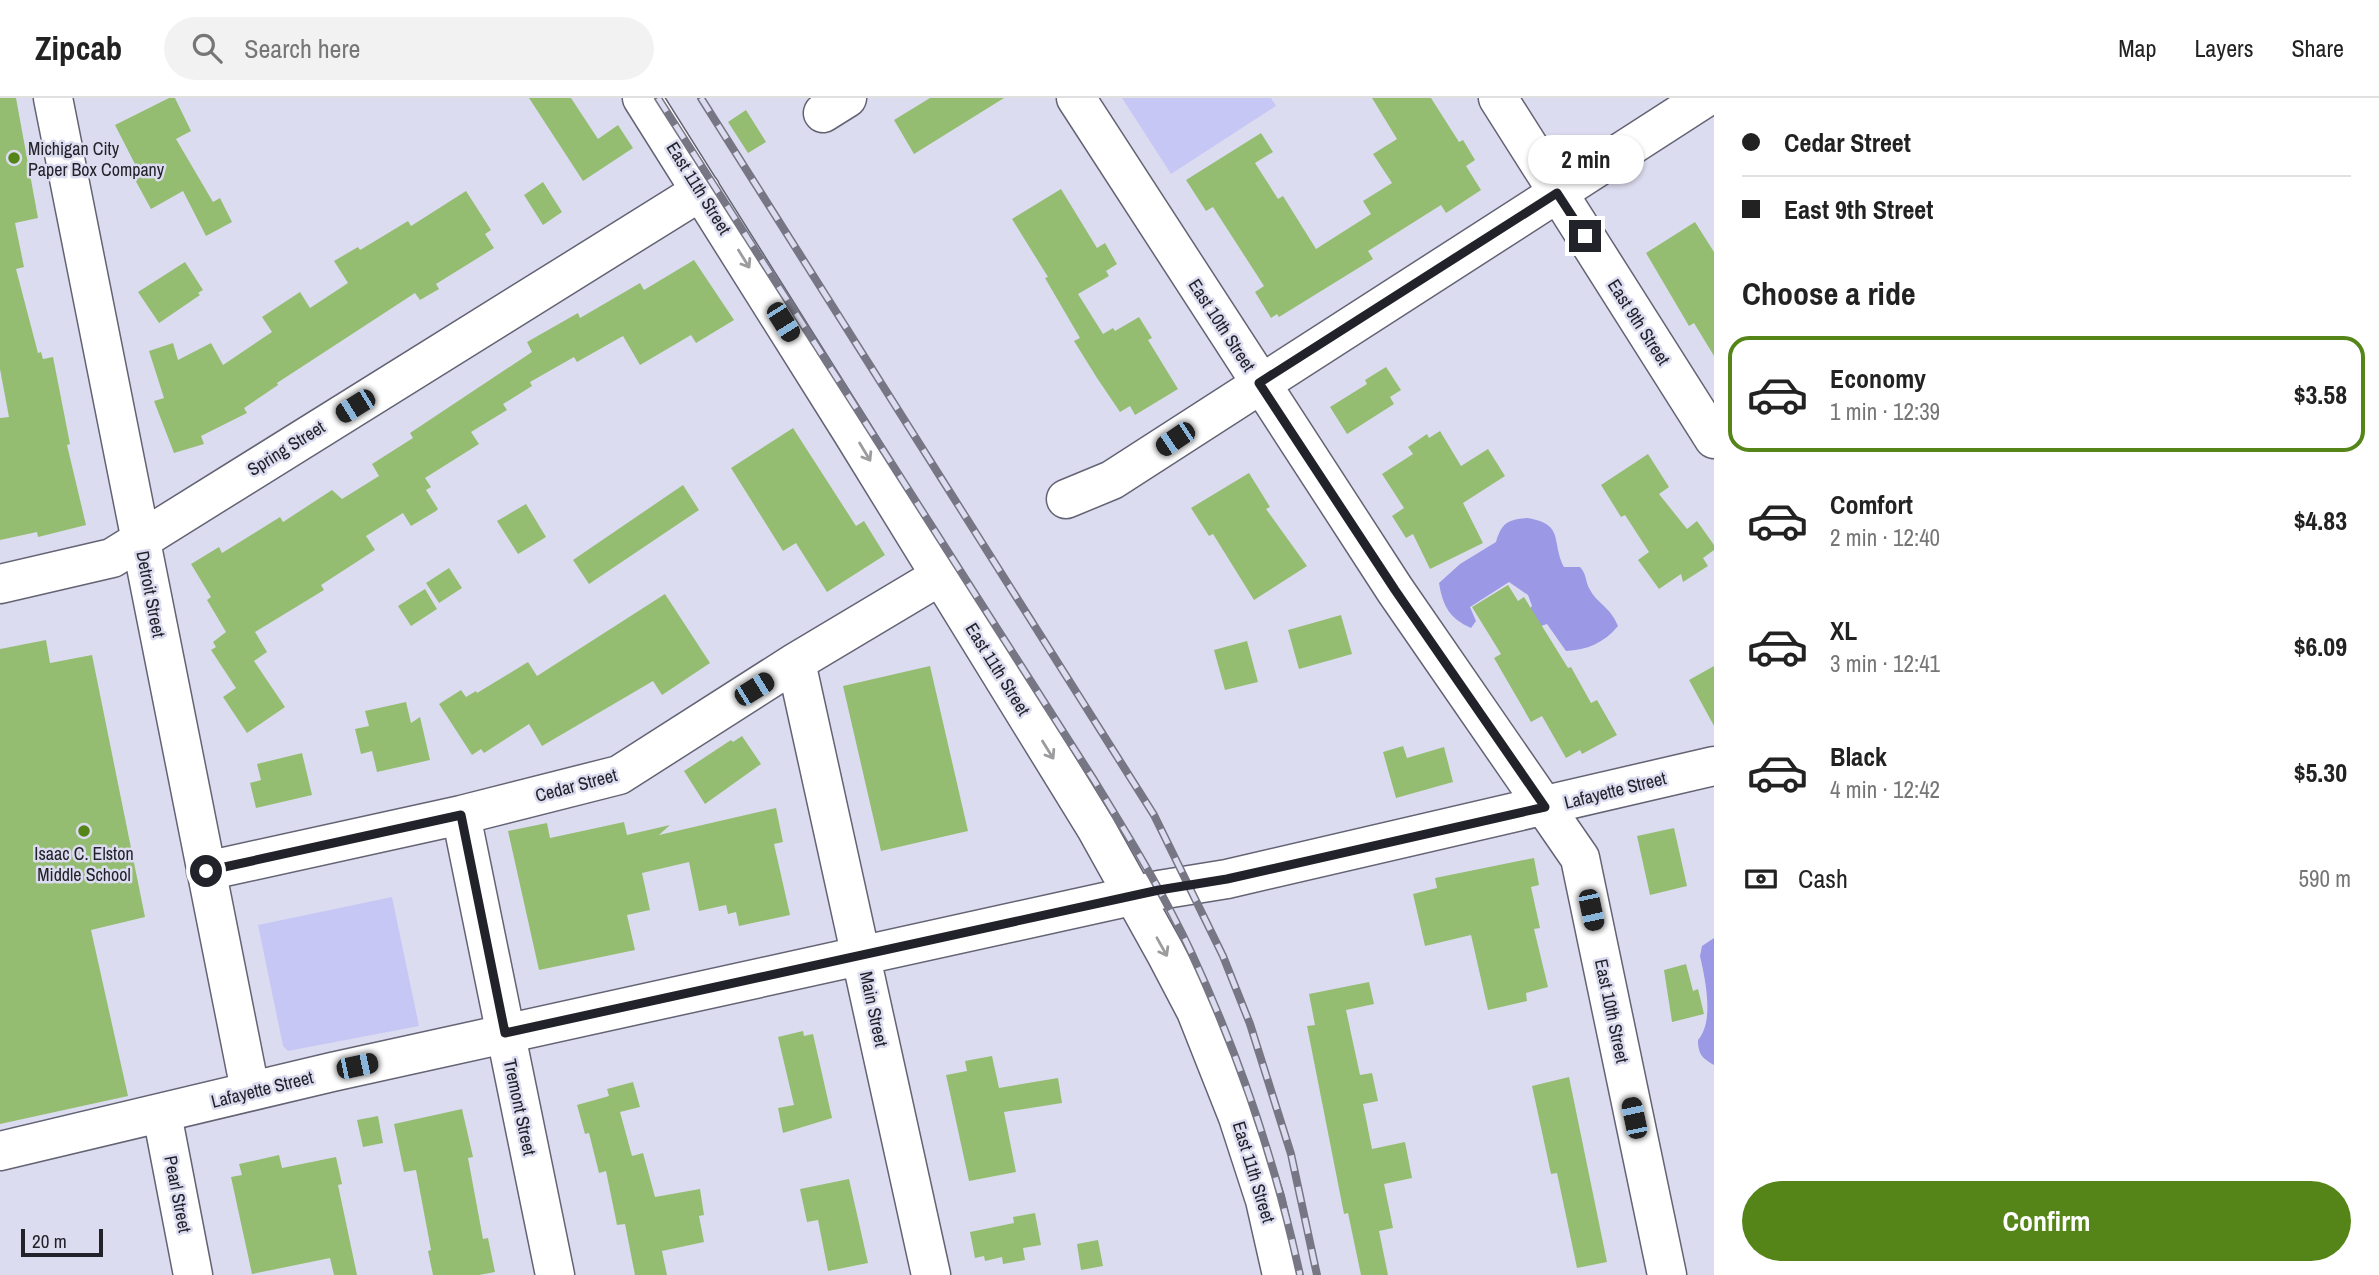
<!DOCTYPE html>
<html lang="en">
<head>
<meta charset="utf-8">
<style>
  :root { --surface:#fff; --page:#f2f2f2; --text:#222; --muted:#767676; --line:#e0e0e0; --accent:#558518 }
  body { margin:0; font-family:"Archivo Narrow",sans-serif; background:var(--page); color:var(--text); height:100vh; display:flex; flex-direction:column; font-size:26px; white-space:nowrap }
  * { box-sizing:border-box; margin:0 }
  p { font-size:23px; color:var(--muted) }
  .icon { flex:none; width:38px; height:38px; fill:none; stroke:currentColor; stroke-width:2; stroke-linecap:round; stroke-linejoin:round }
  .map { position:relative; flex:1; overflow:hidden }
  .side { display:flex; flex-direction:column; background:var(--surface); width:665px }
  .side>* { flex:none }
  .hud { display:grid; align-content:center; height:154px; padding:0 28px; background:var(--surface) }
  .scale { position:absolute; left:21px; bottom:18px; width:82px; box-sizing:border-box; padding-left:7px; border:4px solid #22222a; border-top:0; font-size:19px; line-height:24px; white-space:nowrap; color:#22222a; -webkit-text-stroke:5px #dcdcf0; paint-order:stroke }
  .end { position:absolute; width:32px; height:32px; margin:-16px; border:9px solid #22222a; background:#fff; box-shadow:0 0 0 4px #fff }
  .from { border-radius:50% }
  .bubble { position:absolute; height:49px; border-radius:24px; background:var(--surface); box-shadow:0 2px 5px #0004; font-size:23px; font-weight:700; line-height:49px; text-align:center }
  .car { position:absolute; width:21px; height:42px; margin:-21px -10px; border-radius:9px; box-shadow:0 0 5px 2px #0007; background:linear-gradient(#222 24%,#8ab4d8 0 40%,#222 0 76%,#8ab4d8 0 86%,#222 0) }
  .hud b { display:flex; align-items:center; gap:24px; height:66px; font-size:26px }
  .hud b+b { border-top:2px solid var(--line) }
  .hud i { width:18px; height:18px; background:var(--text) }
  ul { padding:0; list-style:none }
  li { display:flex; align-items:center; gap:21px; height:116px; margin:0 14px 10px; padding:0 14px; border:4px solid transparent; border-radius:21px }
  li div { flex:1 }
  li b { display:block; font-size:26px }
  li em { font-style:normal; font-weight:700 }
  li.active { border-color:var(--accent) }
  li>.icon { width:63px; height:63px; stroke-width:1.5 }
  h2 { padding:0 28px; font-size:32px; line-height:84px }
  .pay { display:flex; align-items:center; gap:18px; height:77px; padding:0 28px; font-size:26px }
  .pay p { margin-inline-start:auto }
  .button { display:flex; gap:14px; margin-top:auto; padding:14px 28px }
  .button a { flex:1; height:80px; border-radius:42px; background:var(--accent); color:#fff; font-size:28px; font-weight:700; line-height:80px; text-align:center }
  header { display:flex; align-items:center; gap:42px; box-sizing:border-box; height:98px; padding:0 35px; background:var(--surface); border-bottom:2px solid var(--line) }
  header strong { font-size:33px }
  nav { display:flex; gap:38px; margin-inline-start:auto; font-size:24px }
  .search { width:490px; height:63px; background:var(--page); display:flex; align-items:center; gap:18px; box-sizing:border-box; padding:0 24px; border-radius:38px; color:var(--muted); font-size:26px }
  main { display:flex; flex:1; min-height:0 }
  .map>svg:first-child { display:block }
  .green { fill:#c7c7f6 }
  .forest { fill:#9b98e5 }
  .building { fill:#95bd71 }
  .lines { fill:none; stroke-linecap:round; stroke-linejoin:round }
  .minor-casing { stroke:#636374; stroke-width:41 }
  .minor { stroke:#fff; stroke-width:38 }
  .rail-casing { stroke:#767684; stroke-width:8 }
  .rail { stroke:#dcdcf0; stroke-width:5; stroke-dasharray:16; stroke-linecap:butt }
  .oneway { stroke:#9c9c9f }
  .route { stroke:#22222a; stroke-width:9 }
  .poi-dot { fill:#558518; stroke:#dcdcf0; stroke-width:2.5 }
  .labels { text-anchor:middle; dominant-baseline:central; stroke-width:5; stroke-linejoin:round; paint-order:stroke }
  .poi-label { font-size:18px; fill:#22222a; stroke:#dcdcf0; text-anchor:start }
  .street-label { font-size:18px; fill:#22222a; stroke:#dcdcf0 }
</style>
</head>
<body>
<header>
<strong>Zipcab</strong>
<div class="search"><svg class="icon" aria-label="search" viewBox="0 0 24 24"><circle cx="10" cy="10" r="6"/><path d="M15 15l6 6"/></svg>Search here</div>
<nav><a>Map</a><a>Layers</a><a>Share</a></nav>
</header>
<main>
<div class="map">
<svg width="1714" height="1177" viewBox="0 0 1714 1177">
  <rect width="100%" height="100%" fill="#dcdcf0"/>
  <path class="green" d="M1122,0H1271L1276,8L1171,76Z
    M392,799L419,928L288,953L283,948L258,827Z"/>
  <path class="forest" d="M1527,420C1565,426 1551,443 1564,469H1580C1587,477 1585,482 1589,490C1597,506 1610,508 1618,528C1604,545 1587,552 1566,553L1547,526L1532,531L1522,520L1532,508L1528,497L1509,484L1470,509L1476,523L1471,530C1449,520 1443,508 1439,485L1460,466L1496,444C1502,425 1507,422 1527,420Z
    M1714,840V967C1702,960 1698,956 1698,942C1714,924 1706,884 1700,858L1702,848Z"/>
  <path class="building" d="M0,0H16L38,120L15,125L24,169L16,171L38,255L41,254L43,261L53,259L70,346L67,347L86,427L38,439L37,434L0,442V320L9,319L0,271Z
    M169,0H175L191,33L176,41L213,104L220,100L232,124L206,138L183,93L151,111L134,80L140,76L115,27Z
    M529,0H571L598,41L618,27L633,50L583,83Z
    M930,0H1004L914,56L894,22Z
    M1372,0H1431L1459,44L1463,42L1475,62L1466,68L1481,92L1446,115L1441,107L1368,153L1373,161L1279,219L1277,216L1271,220L1255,194L1264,188L1213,109L1206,113L1186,82L1261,35L1273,54L1255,65L1278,101L1283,98L1316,151L1371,116L1363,103L1392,85L1373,56L1397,41Z
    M746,12L766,44L748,55L728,24Z
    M543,84L562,114L543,127L524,97Z
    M1061,91L1097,150L1105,145L1117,166L1106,173L1109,178L1078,196L1103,236L1113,230L1115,233L1139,219L1152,240L1148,242L1178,291L1135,317L1130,308L1120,314L1097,280L1074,243L1080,240L1045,180L1048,179L1012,121Z
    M466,93L491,132L485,136L494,150L436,186L439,191L420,202L415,195L277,285L278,287L244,310L247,315L201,338L204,346L174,355L154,303L164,300L149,253L173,245L178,262L211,245L223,267L272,234L262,219L300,194L310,210L348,185L334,163L358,149L360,152L408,123L411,128Z
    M1695,124L1714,154V258L1694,225L1689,228L1646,155Z
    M694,162L734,222L696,245L691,237L640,267L623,238L577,264L574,259L530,284L532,288L503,306L507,312L471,334L479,346L425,380L431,389L426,392L438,411L436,413L411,428L403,415L366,438L375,452L321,487L324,492L255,534L267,554L254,563L285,609L247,635L223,599L236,590L211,552L216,549L213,544L226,534L207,502L211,499L191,466L219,449L222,455L280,419L283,424L332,392L342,401L379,378L372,366L413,340L410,335L532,254L527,244L578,215L580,220L640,185L644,192Z
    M185,164L203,192L198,195L200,197L159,225L138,194Z
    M1386,269L1401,292L1390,299L1394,306L1347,336L1330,309L1367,286L1365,282Z
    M793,330L856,428L864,423L885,457L827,494L796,445L783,453L731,370Z
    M1440,333L1461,368L1488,351L1505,378L1463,405L1483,445L1430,471L1413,436L1406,440L1392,418L1404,410L1382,376L1413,356L1408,349L1427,336L1429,340Z
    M1648,356L1669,389L1659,396L1687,431L1697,423L1714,447V452L1703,460L1708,468L1683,484L1681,476L1659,491L1638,462L1649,454L1625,417L1621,419L1601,387Z
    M1249,375L1270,409L1266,411L1307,468L1254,502L1213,436L1209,438L1191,410Z
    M683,387L699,412L589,486L573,462Z
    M526,406L546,439L518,456L497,423Z
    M449,470L462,490L439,505L426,485Z
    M1508,487L1518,503L1524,499L1568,570L1571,569L1591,605L1597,602L1617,637L1582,656L1580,652L1566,660L1542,618L1531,624L1494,560L1501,556L1472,509Z
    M425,491L437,511L411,528L398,508Z
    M665,496L710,565L662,597L653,583L542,648L529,626L484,655L481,651L472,657L439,606L461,592L466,599L476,593L477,595L528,564L537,578Z
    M1341,517L1352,556L1299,571L1288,532Z
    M46,542L50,565L92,557L145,819L91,832L128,998L0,1026V551Z
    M1247,543L1258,584L1225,592L1214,552Z
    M930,568L968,733L881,753L843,588Z
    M1714,568V628L1689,582Z
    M406,604L411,625L420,619L430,662L377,674L372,653L361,656L355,631L369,628L365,613Z
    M742,638L761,666L705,706L684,673L731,642L733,644Z
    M1403,648L1407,660L1444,649L1453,684L1396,700L1383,654Z
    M302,655L312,697L256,710L250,685L261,682L257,666Z
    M776,710L783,744L774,746L790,817L739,828L736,814L728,816L726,807L699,813L689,764L642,775L650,812L627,817L635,852L539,872L508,733L547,725L550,740L624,724L627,737L670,727L659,737Z
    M1674,730L1687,788L1650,797L1637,738Z
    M1534,760L1539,787L1531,789L1540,830L1534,831L1548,889L1526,895L1527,903L1488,912L1471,837L1425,848L1413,796L1437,790L1435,780Z
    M1686,866L1693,893L1698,891L1704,916L1672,924L1664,872Z
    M1369,884L1374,906L1346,912L1360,977L1372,975L1378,1003L1363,1006L1372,1051L1405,1044L1412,1080L1384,1086L1393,1130L1379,1133L1388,1177H1361L1348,1115L1344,1116L1307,928L1315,927L1309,896Z
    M803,933L804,938L813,936L832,1020L783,1035L778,1010L794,1007L778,939Z
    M992,958L999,990L1058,980L1062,1005L1004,1014L1016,1074L969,1083L946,977L967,973L965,963Z
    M1569,979L1607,1164L1577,1170L1557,1075L1551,1076L1532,988Z
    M633,984L640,1009L620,1014L632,1058L643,1055L655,1099L700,1091L704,1117L699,1118L704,1144L662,1153L667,1177H635L625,1126L617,1127L606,1073L599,1075L589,1035L585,1036L577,1007L609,998L607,991Z
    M462,1011L473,1059L468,1060L483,1141L488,1140L495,1174L479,1177H433L428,1153L431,1152L416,1072L404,1074L394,1026Z
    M378,1018L383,1045L363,1049L357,1022Z
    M279,1057L282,1070L336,1059L342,1086L338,1087L357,1177H334L330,1160L252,1176L231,1079L242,1077L239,1066Z
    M849,1081L868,1165L828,1173L818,1122L807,1124L800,1091Z
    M1035,1115L1041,1147L1023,1150L1025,1162L1003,1166L1002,1159L985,1163L984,1158L975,1160L970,1134L1014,1125L1013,1119Z
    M1098,1142L1103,1168L1081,1172L1077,1146Z"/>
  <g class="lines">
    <defs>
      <path id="minor" d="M53,0L250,992
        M642,0L852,334L1096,730L1165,854L1196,913L1238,1019L1265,1102L1282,1177
        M1076,0L1395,492L1580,760L1667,1177
        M1498,0L1714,341
        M823,15L847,0
        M1066,401L1112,382L1705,0
        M0,486L112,460L701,93
        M796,564L931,1177
        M461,717L555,1177
        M206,773L461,717L619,677L796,564L940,478
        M162,1016L193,1177
        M0,1053L332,974L1159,792L1227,781L1714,668"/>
    </defs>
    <use href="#minor" class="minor-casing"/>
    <use href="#minor" class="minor"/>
    <defs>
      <path id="rail" d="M658,0L1094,682C1128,738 1163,794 1191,854C1239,957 1276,1066 1300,1177
        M701,0L1154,717L1223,858L1250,926L1291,1056L1317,1177"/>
    </defs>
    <use href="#rail" class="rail-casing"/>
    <use href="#rail" class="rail"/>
  </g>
  <defs><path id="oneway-shaft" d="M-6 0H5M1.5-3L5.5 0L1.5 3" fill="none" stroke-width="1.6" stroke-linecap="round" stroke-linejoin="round" transform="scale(1.75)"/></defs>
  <g class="oneway">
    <use href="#oneway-shaft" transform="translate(744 161) rotate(58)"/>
    <use href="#oneway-shaft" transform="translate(865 354) rotate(59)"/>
    <use href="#oneway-shaft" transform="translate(1048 652) rotate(58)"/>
    <use href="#oneway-shaft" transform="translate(1162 849) rotate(61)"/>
  </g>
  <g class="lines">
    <path class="route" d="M206,773L461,717L505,935L1159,792L1227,781L1545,709L1395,492L1259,285L1557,95L1585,138"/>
  </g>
  <g class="poi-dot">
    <circle cx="14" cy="60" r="7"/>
    <circle cx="84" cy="733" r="7"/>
  </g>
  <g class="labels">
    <g class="poi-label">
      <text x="28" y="50">Michigan City<tspan x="28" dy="21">Paper Box Company</tspan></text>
      <text x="84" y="755" text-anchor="middle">Isaac C. Elston<tspan x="84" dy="21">Middle School</tspan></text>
    </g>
    <g class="street-label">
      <text transform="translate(699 90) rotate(58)">East 11th Street</text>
      <text transform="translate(1639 224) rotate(57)">East 9th Street</text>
      <text transform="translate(1222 227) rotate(57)">East 10th Street</text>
      <text transform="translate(286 350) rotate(-32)">Spring Street</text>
      <text transform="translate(151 496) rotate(79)">Detroit Street</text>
      <text transform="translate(998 571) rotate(58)">East 11th Street</text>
      <text transform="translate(576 687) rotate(-15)">Cedar Street</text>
      <text transform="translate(1615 692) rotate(-14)">Lafayette Street</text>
      <text transform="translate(874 911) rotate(78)">Main Street</text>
      <text transform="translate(1612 913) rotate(78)">East 10th Street</text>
      <text transform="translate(262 991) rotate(-14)">Lafayette Street</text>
      <text transform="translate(520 1009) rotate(78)">Tremont Street</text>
      <text transform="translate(1254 1074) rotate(73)">East 11th Street</text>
      <text transform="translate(178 1096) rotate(79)">Pearl Street</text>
    </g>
  </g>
</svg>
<div class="scale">20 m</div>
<i class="end from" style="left:206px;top:773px"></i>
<i class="end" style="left:1585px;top:138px"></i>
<div class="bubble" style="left:1528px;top:37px;width:116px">2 min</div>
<i class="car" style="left:783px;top:224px;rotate:148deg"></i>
<i class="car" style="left:355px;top:308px;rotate:238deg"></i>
<i class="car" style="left:1175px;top:341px;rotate:236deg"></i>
<i class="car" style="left:754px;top:591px;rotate:58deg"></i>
<i class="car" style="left:1591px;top:812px;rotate:168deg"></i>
<i class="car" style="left:357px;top:968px;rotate:78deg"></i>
<i class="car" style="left:1634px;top:1020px;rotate:348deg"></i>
</div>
<section class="side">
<div class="hud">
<b><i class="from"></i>Cedar Street</b>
<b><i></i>East 9th Street</b>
</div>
<h2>Choose a ride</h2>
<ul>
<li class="active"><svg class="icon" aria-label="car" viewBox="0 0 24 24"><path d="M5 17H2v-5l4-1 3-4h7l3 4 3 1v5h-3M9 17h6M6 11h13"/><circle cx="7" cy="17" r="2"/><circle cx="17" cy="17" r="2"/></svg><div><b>Economy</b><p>1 min · 12:39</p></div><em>$3.58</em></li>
<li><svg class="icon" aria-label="car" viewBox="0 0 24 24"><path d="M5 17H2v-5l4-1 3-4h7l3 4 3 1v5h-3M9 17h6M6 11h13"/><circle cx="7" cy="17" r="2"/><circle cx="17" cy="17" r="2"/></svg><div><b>Comfort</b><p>2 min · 12:40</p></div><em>$4.83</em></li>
<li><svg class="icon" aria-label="car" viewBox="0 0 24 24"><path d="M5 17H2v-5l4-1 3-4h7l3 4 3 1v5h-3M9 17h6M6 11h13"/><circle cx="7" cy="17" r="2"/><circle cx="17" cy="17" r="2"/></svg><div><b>XL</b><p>3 min · 12:41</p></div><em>$6.09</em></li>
<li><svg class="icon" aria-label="car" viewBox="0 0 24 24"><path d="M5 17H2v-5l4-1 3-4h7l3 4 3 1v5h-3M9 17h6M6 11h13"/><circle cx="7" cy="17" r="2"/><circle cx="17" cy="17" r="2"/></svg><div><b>Black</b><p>4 min · 12:42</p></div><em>$5.30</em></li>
</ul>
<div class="pay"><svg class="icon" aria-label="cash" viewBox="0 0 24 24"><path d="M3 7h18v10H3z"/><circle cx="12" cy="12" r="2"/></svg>Cash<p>590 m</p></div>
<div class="button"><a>Confirm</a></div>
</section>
</main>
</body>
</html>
